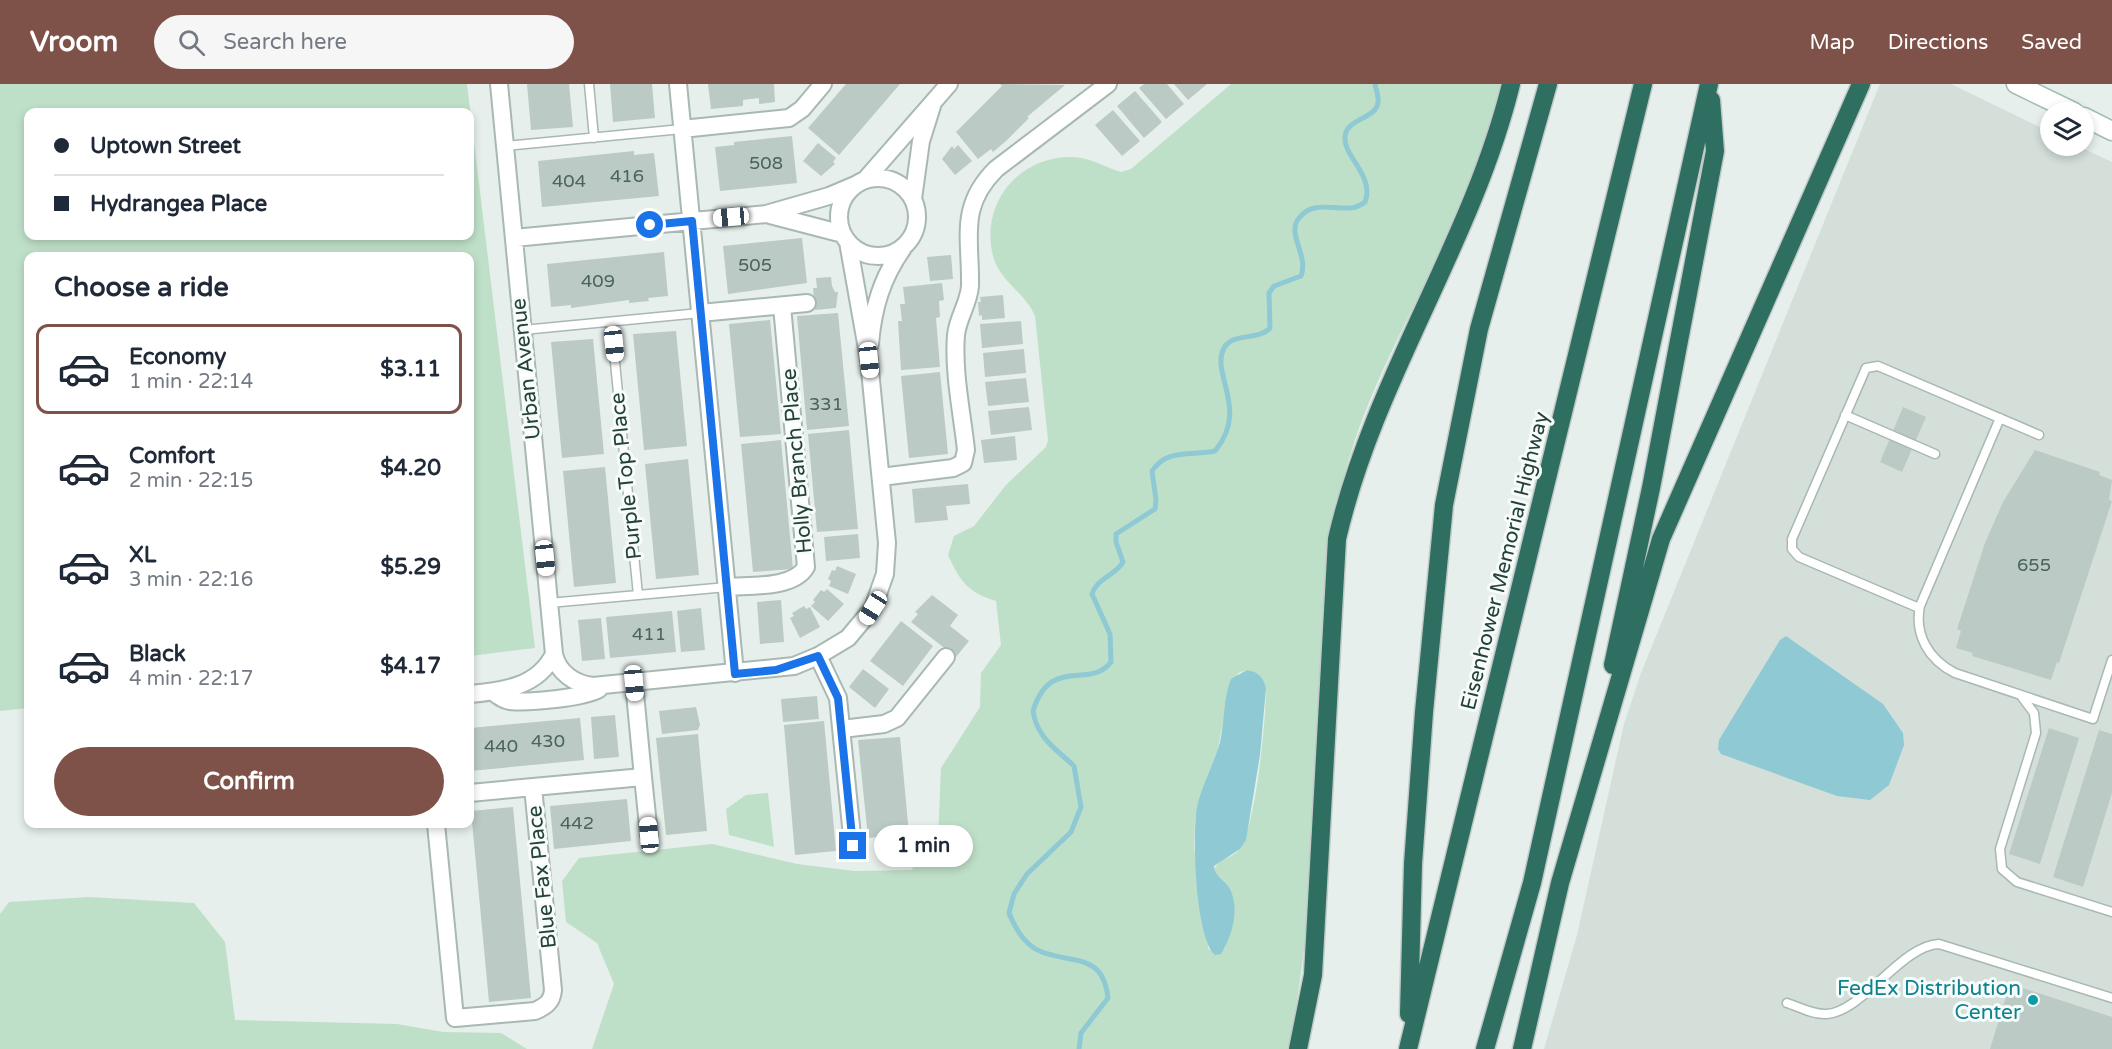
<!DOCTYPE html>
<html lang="en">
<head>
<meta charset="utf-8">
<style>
  :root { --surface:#fff; --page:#f6f6f7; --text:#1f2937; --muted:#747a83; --line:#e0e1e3; --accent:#7f5249 }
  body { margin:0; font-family:"Varela Round",sans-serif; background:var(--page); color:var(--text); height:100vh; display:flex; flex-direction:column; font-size:22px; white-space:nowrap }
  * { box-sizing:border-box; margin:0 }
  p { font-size:20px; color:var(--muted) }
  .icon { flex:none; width:33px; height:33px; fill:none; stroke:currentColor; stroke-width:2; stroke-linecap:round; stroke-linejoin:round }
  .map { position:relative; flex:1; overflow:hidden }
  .sheet { position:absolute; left:24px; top:168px; width:450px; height:576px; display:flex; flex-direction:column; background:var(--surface); border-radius:12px; box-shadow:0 3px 9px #0003 }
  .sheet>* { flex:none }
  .top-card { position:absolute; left:24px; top:24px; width:450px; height:132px; border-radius:12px; box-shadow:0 3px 9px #0003; display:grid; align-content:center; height:132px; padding:0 30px; background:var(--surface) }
  .controls { position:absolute; left:2040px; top:18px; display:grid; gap:12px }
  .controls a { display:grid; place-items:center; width:54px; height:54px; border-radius:50%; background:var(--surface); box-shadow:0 3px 9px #0003; font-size:30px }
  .end { position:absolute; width:27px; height:27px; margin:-14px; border:8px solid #1a73e8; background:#fff; box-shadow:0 0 0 3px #fff }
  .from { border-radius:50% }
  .bubble { position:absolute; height:42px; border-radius:21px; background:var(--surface); box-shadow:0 3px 9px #0003; font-size:20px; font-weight:700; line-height:42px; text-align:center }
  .car { position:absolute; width:18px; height:36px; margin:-18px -9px; border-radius:8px; box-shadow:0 0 4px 2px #0007; background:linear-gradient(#fff 24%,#345 0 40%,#fff 0 76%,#345 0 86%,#fff 0) }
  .top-card b { display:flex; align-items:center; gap:21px; height:57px; font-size:22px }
  .top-card b+b { border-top:2px solid var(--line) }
  .top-card i { width:15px; height:15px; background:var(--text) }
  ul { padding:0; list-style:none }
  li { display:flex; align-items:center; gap:18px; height:90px; margin:0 12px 9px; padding:0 18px; border:3px solid transparent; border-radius:12px }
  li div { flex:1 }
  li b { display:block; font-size:22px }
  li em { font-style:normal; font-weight:700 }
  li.selected { border-color:var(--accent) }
  li>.icon { width:54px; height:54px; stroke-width:1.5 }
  h2 { padding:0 30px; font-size:27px; line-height:72px }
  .button { display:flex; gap:12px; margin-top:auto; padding:12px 30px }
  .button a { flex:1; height:69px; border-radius:36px; background:var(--accent); color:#fff; font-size:24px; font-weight:700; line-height:69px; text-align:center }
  header { display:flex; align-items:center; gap:36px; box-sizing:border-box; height:84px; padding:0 30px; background:var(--accent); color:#fff }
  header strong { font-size:28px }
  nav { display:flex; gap:33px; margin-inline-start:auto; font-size:21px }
  .search { width:420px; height:54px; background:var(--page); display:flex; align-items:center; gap:15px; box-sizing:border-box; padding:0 21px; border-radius:33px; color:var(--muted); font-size:22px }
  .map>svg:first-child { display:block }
  .built { fill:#d4dfda }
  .green { fill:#bfe0c8; fill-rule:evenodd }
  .water { fill:#8ec9d4 }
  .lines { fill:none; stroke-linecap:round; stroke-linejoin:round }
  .stream { stroke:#8ec9d4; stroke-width:5 }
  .building { fill:#bbcac4 }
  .lane-casing { stroke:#a8b8b2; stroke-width:11 }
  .street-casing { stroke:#a8b8b2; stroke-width:20 }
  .secondary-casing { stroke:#a4bbb3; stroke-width:21 }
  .highway-casing { stroke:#c2cac8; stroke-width:21 }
  .lane { stroke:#fff; stroke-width:8 }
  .street { stroke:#fff; stroke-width:16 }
  .secondary { stroke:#fff; stroke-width:18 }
  .highway { stroke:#2f6f62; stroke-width:18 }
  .route { stroke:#1a73e8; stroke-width:8 }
  .culture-dot { fill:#0f9aa8; stroke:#f7fbf9; stroke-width:2 }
  .labels { text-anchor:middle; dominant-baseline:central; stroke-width:6; stroke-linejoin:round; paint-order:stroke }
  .number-label { font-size:18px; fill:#4a645c }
  .street-label { font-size:21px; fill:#24423a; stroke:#f7fbf9 }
  .culture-label { font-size:21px; fill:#0d838f; stroke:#f7fbf9; text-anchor:end }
</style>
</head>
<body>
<header>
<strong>Vroom</strong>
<div class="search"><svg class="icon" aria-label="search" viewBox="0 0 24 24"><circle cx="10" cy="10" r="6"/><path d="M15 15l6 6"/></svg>Search here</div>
<nav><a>Map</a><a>Directions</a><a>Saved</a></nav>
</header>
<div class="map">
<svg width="2112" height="965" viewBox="0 0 2112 965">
  <rect width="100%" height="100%" fill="#e6efeb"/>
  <path class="built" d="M1880,0H1951L2050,48V62H2078L2112,78V965H1544L1577,851L1624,640L1641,589Z"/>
  <path class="green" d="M0,0H467L535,564L470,572V172H28V624L0,627ZM28,28H470V152H28Z
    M1231,0H1501C1491,43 1479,84 1461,124C1420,217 1364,305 1341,405C1321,488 1321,571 1318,655C1315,758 1308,863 1289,965H592L614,900L597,859L566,838L562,797L579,774L712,760L797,780L855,787L911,786L938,755L941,684L980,623L981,589L1001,561L996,517C967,508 960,497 948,471L954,452L974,442L1006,401L1046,363L1048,356L1035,232C1025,208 1000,198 993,172C980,120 1018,72 1072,73C1090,73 1104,83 1121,88L1131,85ZM1247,586C1259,588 1263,593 1266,605C1266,637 1256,737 1241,763C1235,774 1218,774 1214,786C1217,793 1224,797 1229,804C1239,822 1232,846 1225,864L1209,866L1201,835L1194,761L1195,736L1198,720L1215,678L1224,634L1238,589Z
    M768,709L774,763L729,751L726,725L746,711Z
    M89,813L194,819L225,858L235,936L397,940L443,948L501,949L527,965H0V830L9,818Z"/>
  <path class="water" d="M1786,552L1883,620L1903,649L1904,661L1889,701L1870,716L1837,712L1721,670L1718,665L1719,656L1780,556Z
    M1247,586C1259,588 1263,593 1266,604L1260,671L1246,756L1240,765L1214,782C1214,792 1225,796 1230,805C1240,825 1232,853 1221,870L1215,871C1195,854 1192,750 1197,723C1202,701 1214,680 1220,658C1225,637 1223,615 1231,595Z"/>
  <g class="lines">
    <path class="stream" d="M1079,965L1081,949L1108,914C1103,869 1074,880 1042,868C1026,862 1015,844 1009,829L1014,810L1027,790L1071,748L1081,723L1074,682C1056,665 1037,654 1033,627C1050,571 1090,606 1111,578L1110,550L1092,510C1097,494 1115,492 1123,478L1116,458V450L1155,425L1156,416L1152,387C1167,364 1191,372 1215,367C1250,325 1210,290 1224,264C1233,248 1258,257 1270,244L1269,209L1274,202L1301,192C1309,171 1286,150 1299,134C1317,111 1346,134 1365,118C1375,92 1343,72 1345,53C1346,34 1377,35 1378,18C1379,12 1376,6 1375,0"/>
  </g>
  <path class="building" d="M527,0H569L573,43L531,46Z
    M610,0H652L655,34L613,38Z
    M708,0H774L775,18L759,20V14L743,16V22L711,25Z
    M846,0H900L839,71L808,44Z
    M1000,0L1065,1L1027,33L1029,34L1006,57L993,68L991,65L978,75L956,48L1002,2Z
    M1144,0H1167L1184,20L1166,35L1139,4Z
    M1174,0H1207L1188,16Z
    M1135,7L1162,38L1144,54L1117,22Z
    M1113,26L1140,57L1122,72L1095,41Z
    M792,52L797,99L720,107L715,63L734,61V58Z
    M818,59L836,74L833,78L835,80L821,92L803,77Z
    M958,61L972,77L955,91L942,75L952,62L954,65Z
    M634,67V71L654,69L659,112L542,123L538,77Z
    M802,154L807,199L728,210L723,162Z
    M664,168L668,212L648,214L649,217L629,219V216L571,224V221L551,223L547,180Z
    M951,171L953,195L930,197L927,173Z
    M831,193L832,202L835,208H838L836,224L815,226L813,204H817L816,194Z
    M942,199L944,216L939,217L940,233L936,234L940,283L901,286L898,237H902L900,220H905L903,203Z
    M1003,211L1005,234L982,236V231L979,232L978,218H981L980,213Z
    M838,229L849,342L807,346L797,232Z
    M770,236L781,350L740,353L729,240Z
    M1021,237L1023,260L982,264L980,240Z
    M676,247L687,362L644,366L633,250Z
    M593,255L604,370L562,374L551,258Z
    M1024,265L1026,289L985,293L983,269Z
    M940,288L948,370L909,374L901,292Z
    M1026,294L1029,318L988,322L985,298Z
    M1029,323L1032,346L991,351L988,327Z
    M1903,323L1926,333L1902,388L1880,378Z
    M849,346L858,445L817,448L808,350Z
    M1015,352L1017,376L984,379L981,356Z
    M781,356L793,485L753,488L741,360Z
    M2035,366L2100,388L2099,391L2112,396L2109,416L2112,417L2059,579L2057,578L2051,596L1972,572L1973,569L1956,564L1961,547L1957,545L1985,459L2003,418Z
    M688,375L699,491L656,495L645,380Z
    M605,383L616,499L574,503L563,387Z
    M968,400L970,420L946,422L948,436L915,439L912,405Z
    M858,450L860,474L826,477L824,453Z
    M837,482L856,490L848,510L829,502L831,497L828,495L832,486L835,487Z
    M827,505L844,520L828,537L811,522L815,518L813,516L821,506L824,508Z
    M932,511L958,531L950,542L969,557L956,573L911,538L918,530L915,528Z
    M781,516L784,558L760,560L757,518Z
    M804,522L806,525L810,523L820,543L800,554L790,534L794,532L792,529Z
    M701,524L705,566L681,568L677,527Z
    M672,527L676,568L610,574L606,533Z
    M601,534L605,575L582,577L578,536Z
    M901,537L933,562L903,602L870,577Z
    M863,585L889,605L875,624L849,603Z
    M817,612L819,635L783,638L781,615Z
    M696,623L700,641L698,646L662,650L659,627Z
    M615,631L619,673L594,675L591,633Z
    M580,634L584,676L470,687V644Z
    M824,637L836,767L795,771L784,641Z
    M2049,644L2079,654L2040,780L2009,770Z
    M2099,646L2112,650V709L2083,803L2053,793Z
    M698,650L707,747L666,751L656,654Z
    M900,653L909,750L868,754L858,656Z
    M627,715L631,757L554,765L550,722Z
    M513,723L531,914L489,918L471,727Z
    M2010,900L2112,933V965H1990Z"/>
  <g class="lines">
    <defs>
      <path id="lane" d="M589,0L594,54
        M505,62L682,45
        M611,238L638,511
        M523,246L700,229
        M1845,331L1935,370
        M2000,334L1920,522C1914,551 1929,576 1955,589L2093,635L2112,576
        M549,519L727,503
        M1919,524L1799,473L1792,465V455L1866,284L1878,282L2039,351
        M2022,613L2034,629L2036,649L2000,765L2002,785L2017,798L2112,828
        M1787,919C1799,923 1814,931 1827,930C1863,927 1902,861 1939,860L2112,914"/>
      <path id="street" d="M678,0L735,589
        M682,45L789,34L802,25L823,0
        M839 133a39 39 0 1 1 78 0a39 39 0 1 1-78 0Z
        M865,96L949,0
        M913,115L921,57L932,22
        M770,131L843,150
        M514,154L766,130L829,112L855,101
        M700,229L807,219
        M870,260C873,223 882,194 903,164
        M881,393L953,384L963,379L966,366C962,329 953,288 956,251C958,233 969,219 970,202C971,154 958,123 996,85L1108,0
        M727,503C750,501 793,505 806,483L782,222
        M554,570C558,589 575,600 593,602L794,582L818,572L848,554L873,524L885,490L887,459L869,276L848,158
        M818,572L838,614L853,762
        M493,608C498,612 503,616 510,617C528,619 583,614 599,605
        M470,610C503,607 538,603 554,570L499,0
        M842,645L884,640L897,634L946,573
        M643,693L649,751
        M470,709L533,703
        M436,740L455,934L535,927C546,922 552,918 553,906L533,703L643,693L634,599"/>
      <path id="secondary" d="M2016,0L2074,28
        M2084,33L2112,47"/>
      <path id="highway" d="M1613,581L1651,404L1715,67L1711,16
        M1409,930L1413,780L1424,628L1444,421L1479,245L1548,0
        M1298,965L1313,891L1337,455C1374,294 1472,159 1511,0
        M1408,965L1643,0
        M1485,965L1532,799L1709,0
        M1522,965L1560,799L1661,455L1861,0"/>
    </defs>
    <use href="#lane" class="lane-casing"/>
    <use href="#street" class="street-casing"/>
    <use href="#secondary" class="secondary-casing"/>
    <use href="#highway" class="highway-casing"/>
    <use href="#lane" class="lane"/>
    <use href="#street" class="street"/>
    <use href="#secondary" class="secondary"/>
    <use href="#highway" class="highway"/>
  </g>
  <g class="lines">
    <path class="route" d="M650,141L692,137L735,590L776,586L818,572L838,614L853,762"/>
  </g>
  <circle class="culture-dot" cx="2033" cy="916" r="6"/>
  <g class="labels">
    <g class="number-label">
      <text x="766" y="79">508</text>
      <text x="627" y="92">416</text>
      <text x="569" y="97">404</text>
      <text x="755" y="181">505</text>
      <text x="598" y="197">409</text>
      <text x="826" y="320">331</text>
      <text x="2034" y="481">655</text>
      <text x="649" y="550">411</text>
      <text x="548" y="657">430</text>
      <text x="501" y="662">440</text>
      <text x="577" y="739">442</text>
    </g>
    <g class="street-label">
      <text transform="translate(526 285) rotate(-96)">Urban Avenue</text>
      <text transform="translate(797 377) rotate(-95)">Holly Branch Place</text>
      <text transform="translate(626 392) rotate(-96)">Purple Top Place</text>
      <text transform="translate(1505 477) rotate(-76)">Eisenhower Memorial Highway</text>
      <text transform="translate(542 793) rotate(-96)">Blue Fax Place</text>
    </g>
    <g class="culture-label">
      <text x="2021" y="904">FedEx Distribution<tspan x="2021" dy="24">Center</tspan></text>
    </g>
  </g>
</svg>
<div class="controls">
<a><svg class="icon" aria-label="layers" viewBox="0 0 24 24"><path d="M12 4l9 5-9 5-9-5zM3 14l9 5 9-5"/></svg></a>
</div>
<i class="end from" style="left:650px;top:141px"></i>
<i class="end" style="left:853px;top:762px"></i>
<div class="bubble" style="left:874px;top:741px;width:99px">1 min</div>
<i class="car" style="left:731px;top:133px;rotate:265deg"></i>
<i class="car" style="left:614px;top:260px;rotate:174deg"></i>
<i class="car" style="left:869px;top:276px;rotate:174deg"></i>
<i class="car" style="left:545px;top:474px;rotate:174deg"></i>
<i class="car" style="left:873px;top:524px;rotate:212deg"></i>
<i class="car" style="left:634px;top:599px;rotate:175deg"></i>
<i class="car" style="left:649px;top:751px;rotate:355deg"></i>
<div class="top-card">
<b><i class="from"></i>Uptown Street</b>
<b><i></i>Hydrangea Place</b>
</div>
<section class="sheet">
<h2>Choose a ride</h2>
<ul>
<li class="selected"><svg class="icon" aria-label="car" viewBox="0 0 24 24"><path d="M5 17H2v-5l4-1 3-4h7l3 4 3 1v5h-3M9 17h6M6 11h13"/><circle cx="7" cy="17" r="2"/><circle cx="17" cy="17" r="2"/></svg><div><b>Economy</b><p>1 min · 22:14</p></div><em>$3.11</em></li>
<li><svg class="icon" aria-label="car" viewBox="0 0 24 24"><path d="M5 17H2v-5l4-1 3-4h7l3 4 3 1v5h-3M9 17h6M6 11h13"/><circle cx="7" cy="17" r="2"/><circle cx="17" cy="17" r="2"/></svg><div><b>Comfort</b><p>2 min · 22:15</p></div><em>$4.20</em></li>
<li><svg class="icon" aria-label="car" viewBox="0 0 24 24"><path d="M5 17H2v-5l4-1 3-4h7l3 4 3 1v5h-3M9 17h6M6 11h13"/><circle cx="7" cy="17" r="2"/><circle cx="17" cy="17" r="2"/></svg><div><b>XL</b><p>3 min · 22:16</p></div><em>$5.29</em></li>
<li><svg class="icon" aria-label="car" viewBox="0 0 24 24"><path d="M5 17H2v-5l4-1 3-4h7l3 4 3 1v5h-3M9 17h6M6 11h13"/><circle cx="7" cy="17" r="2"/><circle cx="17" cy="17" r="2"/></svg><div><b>Black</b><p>4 min · 22:17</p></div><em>$4.17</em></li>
</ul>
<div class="button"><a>Confirm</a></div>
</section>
</div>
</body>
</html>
